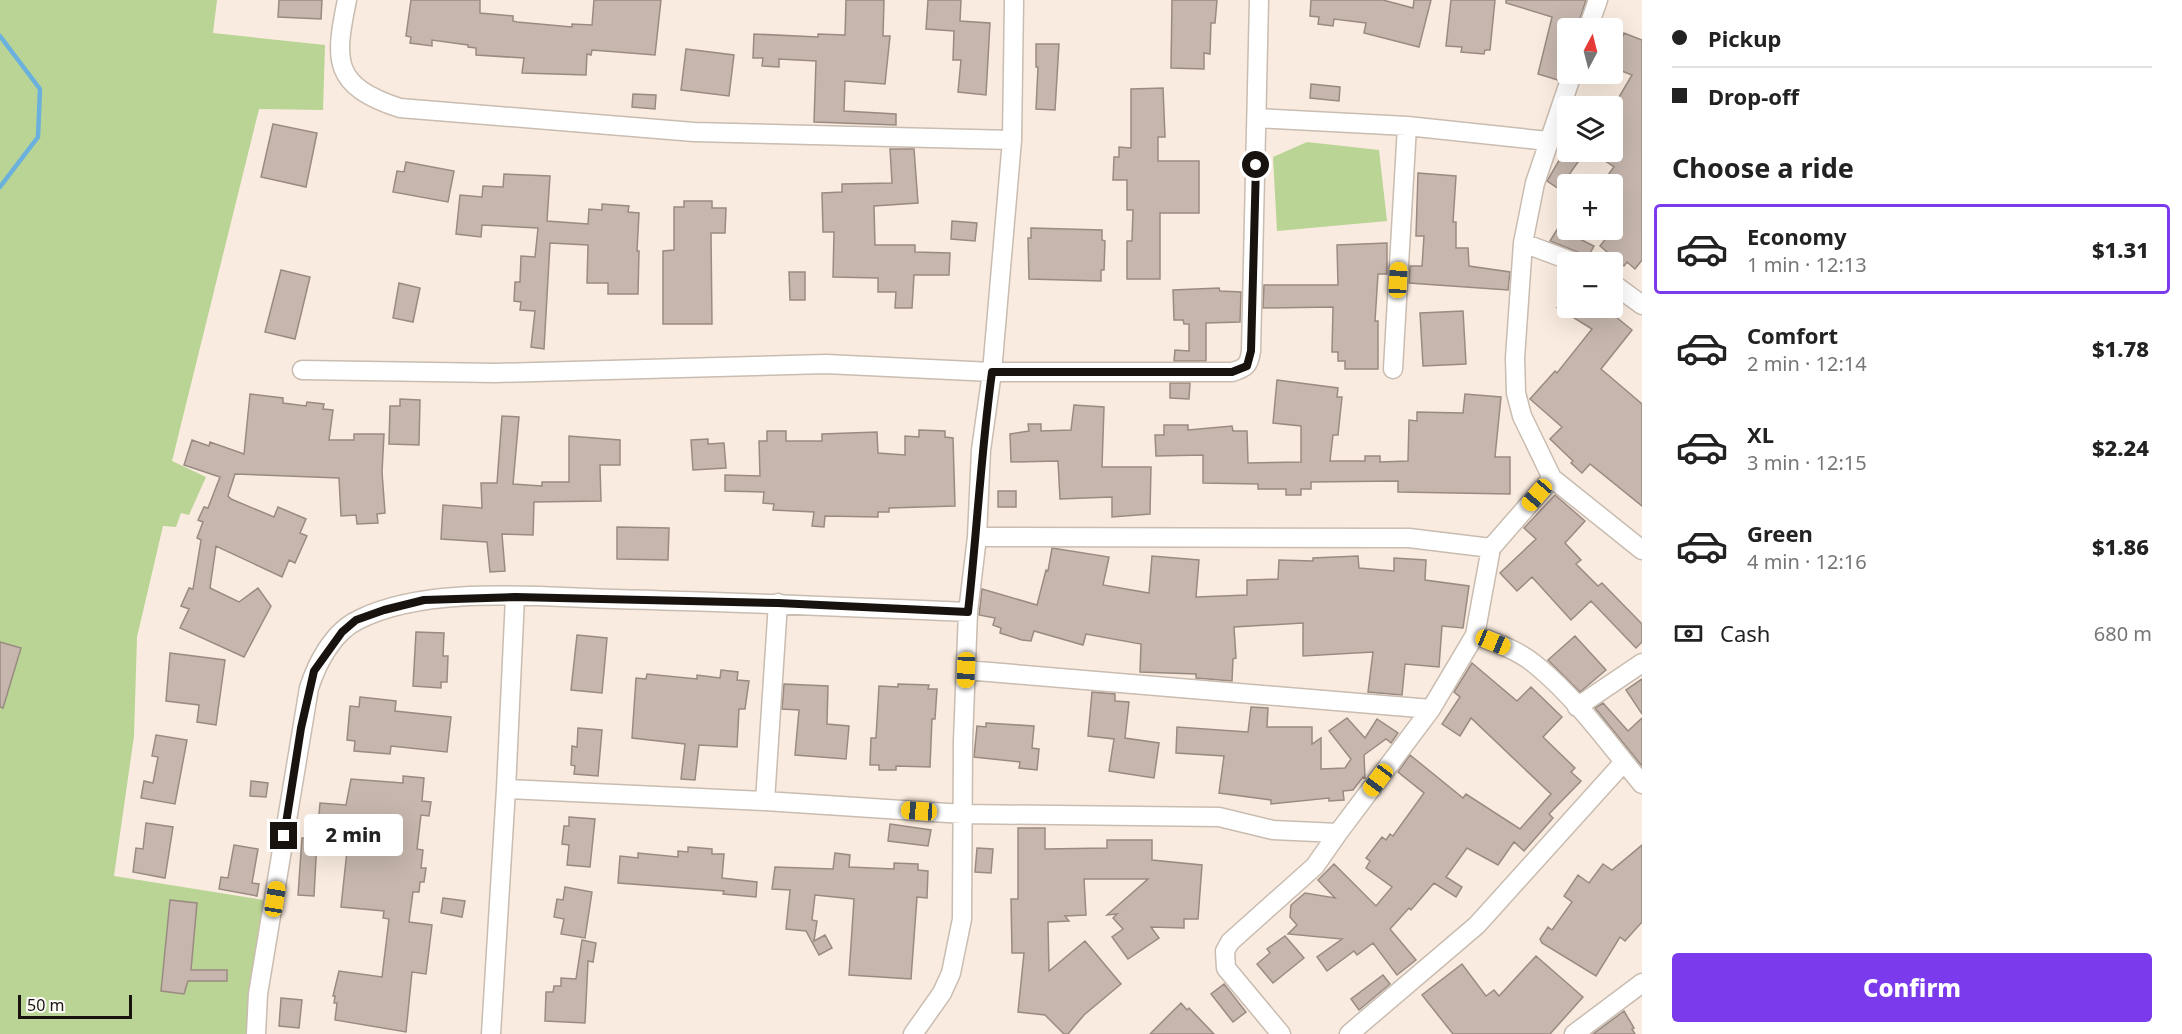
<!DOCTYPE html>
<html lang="en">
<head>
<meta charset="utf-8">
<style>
  :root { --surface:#fff; --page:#f2f2f2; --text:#222; --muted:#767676; --line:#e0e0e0; --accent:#7c3aed }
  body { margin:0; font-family:"Noto Sans",sans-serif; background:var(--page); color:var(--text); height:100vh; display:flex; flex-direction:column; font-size:22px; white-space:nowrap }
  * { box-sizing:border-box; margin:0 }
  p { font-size:20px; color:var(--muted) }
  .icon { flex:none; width:33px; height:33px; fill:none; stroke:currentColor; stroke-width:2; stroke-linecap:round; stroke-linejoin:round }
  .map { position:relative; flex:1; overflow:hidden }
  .side { display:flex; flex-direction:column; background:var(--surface); width:540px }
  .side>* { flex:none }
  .banner { display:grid; align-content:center; height:132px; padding:0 30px; background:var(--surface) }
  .needle { width:39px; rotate:7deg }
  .tools { position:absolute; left:1557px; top:18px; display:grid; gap:12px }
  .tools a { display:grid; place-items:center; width:66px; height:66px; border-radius:6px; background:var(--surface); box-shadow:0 6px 24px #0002; font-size:30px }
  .scale { position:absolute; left:18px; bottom:15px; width:114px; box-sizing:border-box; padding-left:6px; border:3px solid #18130f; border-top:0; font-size:16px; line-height:21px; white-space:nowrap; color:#18130f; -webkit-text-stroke:4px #fdfbf8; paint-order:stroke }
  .end { position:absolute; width:27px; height:27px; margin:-14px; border:8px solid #18130f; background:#fff; box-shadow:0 0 0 3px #fff }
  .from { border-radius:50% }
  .bubble { position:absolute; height:42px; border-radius:6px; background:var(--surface); box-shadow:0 6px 24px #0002; font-size:20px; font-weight:800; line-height:42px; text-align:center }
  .car { position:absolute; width:18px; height:36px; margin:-18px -9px; border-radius:8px; box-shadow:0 0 4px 2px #0007; background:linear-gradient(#f5c518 24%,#345 0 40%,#f5c518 0 76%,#345 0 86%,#f5c518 0) }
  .banner b { display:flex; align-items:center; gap:21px; height:57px; font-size:22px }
  .banner b+b { border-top:2px solid var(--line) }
  .banner i { width:15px; height:15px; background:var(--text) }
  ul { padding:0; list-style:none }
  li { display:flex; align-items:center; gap:18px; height:90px; margin:0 12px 9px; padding:0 18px; border:3px solid transparent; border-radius:6px }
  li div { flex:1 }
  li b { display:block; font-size:22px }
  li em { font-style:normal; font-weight:800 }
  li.active { border-color:var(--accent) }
  li>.icon { width:54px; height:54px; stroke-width:1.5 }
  h2 { padding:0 30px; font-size:27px; line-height:72px }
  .pay { display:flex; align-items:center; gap:15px; height:66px; padding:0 30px; font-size:22px }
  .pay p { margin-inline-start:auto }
  .button { display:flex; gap:12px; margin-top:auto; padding:12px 30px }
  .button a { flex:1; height:69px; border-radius:6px; background:var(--accent); color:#fff; font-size:24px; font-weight:800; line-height:69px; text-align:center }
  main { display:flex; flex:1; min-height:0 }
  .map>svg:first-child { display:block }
  .green { fill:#b9d494 }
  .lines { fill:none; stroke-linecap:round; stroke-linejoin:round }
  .stream { stroke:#6bb1dd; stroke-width:4.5 }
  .building { fill:#c6b6ad; stroke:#9a8b82; stroke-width:1.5 }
  .minor-casing { stroke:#c9bcb0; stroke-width:21 }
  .minor { stroke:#fff; stroke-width:18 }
  .route { stroke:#18130f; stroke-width:8 }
</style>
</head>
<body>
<main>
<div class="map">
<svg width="1642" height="1034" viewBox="0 0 1642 1034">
  <rect width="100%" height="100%" fill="#f9ebdf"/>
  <path class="green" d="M0,0H217L213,33L325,45L323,110L259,109L172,461L206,477L189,515L181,513L176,527L163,526L137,637L134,736L114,876L264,900L250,1034H0Z
    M1307,142L1379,150L1387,221L1277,231L1273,157Z"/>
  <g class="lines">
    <path class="stream" d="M0,36L40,89L38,137L0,187"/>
  </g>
  <path class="building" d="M279,0H322L321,19L278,17Z
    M411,0H480V13L513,16V21L517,22L572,27V24L592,25L594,0H661L655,55L592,50L591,55L587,54L586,75L522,73L524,58L476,55V48L468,47V45L432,40V46L410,43L411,37L406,36Z
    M846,0H884L883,36H890L885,84L845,81L844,111L896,114V125L814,122L816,61L779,59V67L762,66L763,58H753L754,34L818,37V34L845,35Z
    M928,0H961L960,21L990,23L986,95L958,92L961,60H953L954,31L926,29Z
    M1172,0H1217L1215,23H1211L1210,54L1204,53V69L1171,68Z
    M1311,0H1383L1413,8L1414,0H1431L1419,47L1364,33L1366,23L1334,19L1333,26L1318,24L1319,17L1310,16Z
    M1451,0H1495L1490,50H1485L1484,54L1461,52L1462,47L1446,46Z
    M1506,0H1586L1577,28H1568V56L1558,80L1538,74L1552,17L1506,3Z
    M1612,33L1623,36L1624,33L1642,40V260L1635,269L1627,262L1624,266L1600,246L1612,231V184H1601L1614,167L1604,160L1609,152H1612V109L1632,75L1612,67Z
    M1036,44H1059L1055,110L1036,109L1038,67H1036Z
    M686,49L734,55L729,96L681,90Z
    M1311,84L1340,87L1339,101L1310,98Z
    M1163,88L1165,137H1158V161H1199V213H1160V279H1127V241H1132L1133,210H1127V180H1113L1114,157H1119V147L1131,148V89Z
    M633,94L656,95L655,109L632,107Z
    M273,124L317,133L306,187L261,177Z
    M890,149H914L918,203L874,206L875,245H915V252L950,253L949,275H914L912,308H895L896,292H878V278L833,277L834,232H823L822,193L842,192V184L892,183Z
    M1564,152H1585L1559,189L1547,181Z
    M406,162L454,171L448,202L393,192L397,171L404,172Z
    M1418,173L1456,176L1453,222H1456V248H1468L1469,266L1510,272L1508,290L1409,283L1410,266H1422L1424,236H1416Z
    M504,174L550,176L547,221L588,224L589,209L602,210V204L629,206L628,212L639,213L637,251H639L638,294H608V283H587L588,245L550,243L544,349L531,347L535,311L520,310L521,302L514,301L515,282H520L521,256L535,257L538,228L482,225L481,237L456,234L460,195L482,197L483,186L503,187Z
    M684,201H712V208H726L725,233H711L712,324H663V251L674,250V207H684Z
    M952,221L977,223L975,241L951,239Z
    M1031,228L1102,230V240L1105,241L1104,270H1101V281L1029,279L1028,238H1031Z
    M1558,228L1594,246L1585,262L1578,252L1550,241Z
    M1387,243V274H1378L1375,321H1378V369H1345V361H1338V352H1332L1333,307L1263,308L1264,285H1338L1337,245Z
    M281,270L310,277L295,339L265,332Z
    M789,272H805V300H790Z
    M399,283L420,288L413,322L393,318Z
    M1219,288L1220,291L1241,292L1240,322L1206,323V361H1174L1175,350L1189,351V324H1184L1183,320H1174L1173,290Z
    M1558,308H1605L1632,330L1601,369L1642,404V506L1590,464L1582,473L1571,463L1573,461L1550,439L1562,427L1530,399L1555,371L1557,373L1592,329Z
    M1463,311L1466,364L1423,366L1420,313Z
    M1277,380L1338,388L1337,397H1342L1338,435H1333L1330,461H1365V456H1380V462L1408,461L1409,420L1417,421V412L1463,413L1465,394L1501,397L1495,457H1510V494L1398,492V481L1311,482V489H1301V495H1286V489H1258V484L1203,483V455L1156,456L1155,435H1164V425H1188V430L1232,426L1233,431H1247L1248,463L1301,462V426L1273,423Z
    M1170,383H1190L1189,399L1170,398Z
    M250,394L283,398V403L306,406L307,402L324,404L323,409L333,410L329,440H354V434H384L382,472L385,513L377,514L378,523L357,524L356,515L341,516L339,478L235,474L228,496L231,499L274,517L278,507L306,519L300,533L307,536L295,563L289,560L282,577L216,546L210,588L239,602L258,588L271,606L244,657L180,628L189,609L181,606L189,588L193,589L201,540L197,538L203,522L198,520L204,507L208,508L220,477L184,465L192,440L209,446L210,442L244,454Z
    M400,399L420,400L419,445L389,444L390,406H400Z
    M1074,405L1104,407L1102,467H1151L1150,514L1112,517V497L1060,499L1058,461L1011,462L1010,434L1029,431L1028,424H1041V431L1071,430Z
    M502,416L519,417L513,484L542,486V482H569V436L620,440V465H600L601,501L534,502L533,535L502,534L505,571L490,572L487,542L441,539L443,505L482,508L481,483H497Z
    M919,430L945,431V437L953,438L955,506L889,508V512H878V517L825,516L824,527L812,526L814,512L773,510L774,504L763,503L764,492L725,491V475L760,476L759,441H767V431H786V441H822V434L877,432L878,453L905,455V436L919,437Z
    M708,439V444L724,443L726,468L693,470L691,440Z
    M998,491H1016V507H998Z
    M1555,495L1585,521L1565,543L1581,560L1576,564L1598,586L1602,583L1642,624V642L1636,648L1591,601L1571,620L1532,577L1517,591L1500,573L1536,539L1524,528Z
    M617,527L669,528L668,560L617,559Z
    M1052,548L1109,557L1103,585L1149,593L1152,556L1199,560L1196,597L1247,595V580L1278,579L1279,560L1313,561V558L1358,556L1359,568L1394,571V558L1426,560L1425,580L1469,586L1463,628L1442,626L1439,667L1405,664L1402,695L1368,692L1373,652L1303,656V623L1234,627L1236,658L1233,659L1232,681L1196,678V674L1140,672L1141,644L1086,634L1083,645L1034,631L1031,641L1022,640L1000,633L1001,628L993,625L995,618L979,615L982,589L1037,605L1046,570L1048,571Z
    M416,632L444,633L443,656H448L447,682H441V688L413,686Z
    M577,635L607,638L602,693L571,690Z
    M1575,636L1606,670L1580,692L1548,660Z
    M0,642L21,648L3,708L0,707Z
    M170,653L225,660L216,725L197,722L199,705L166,701Z
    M1472,663L1517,701L1531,687L1562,717L1543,737L1575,768L1571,772L1581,781L1549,814L1553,818L1524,851L1514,842L1498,865L1467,848L1446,877L1462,887L1456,897L1434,883L1411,910L1409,908L1390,929L1416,960L1397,975L1373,943L1357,955L1354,951L1327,971L1317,957L1342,939L1288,934L1297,925L1290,917L1291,905L1305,893L1335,898L1318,880L1334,864L1376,906L1392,887L1366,868L1370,861L1366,858L1382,837L1386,840L1390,834L1393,836L1424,793L1398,772L1410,755L1463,798L1466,794L1520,829L1551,794L1471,718L1460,736L1442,724L1460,697L1454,692Z
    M721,670L738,672L737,680L749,681L745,709H739L737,747L699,745L695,780L681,779L685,744L632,738L636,678L646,679L647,674L697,679V675L720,678Z
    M1642,679V714L1626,690Z
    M784,684L828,686L827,724L849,726L846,759L795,755L799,710L782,709Z
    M898,684L929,685L928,689H937L935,719H932L930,767L896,766V770H879V765H870L871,738H876L879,686L898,687Z
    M1092,692L1115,694V701L1129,702L1125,738L1159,743L1154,778L1109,771L1114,739L1088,736Z
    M360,697L396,701L395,711L451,717L447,752L391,746L390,754L354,751L355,741L347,740L350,706L359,707Z
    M1603,703L1628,731L1642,718V766L1595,708Z
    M1251,707L1268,708L1267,727H1312V744L1321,738V769L1345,768L1351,759L1329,731L1347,718L1365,738L1377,719L1398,733L1391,743L1386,739L1364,755L1365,778L1363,777L1353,790L1343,791L1344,800L1329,801V798L1271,804V800L1219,793L1224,756L1176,753L1177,727L1248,732Z
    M986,723L1034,726L1032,748L1039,749L1037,770L1019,768L1020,762L974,757L977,726L986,727Z
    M578,728L602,730L598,776L574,774L575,766L571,765L572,746L577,747Z
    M156,735L187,740L175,804L141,798L144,781L153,783L158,757L152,756Z
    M403,776L424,778L422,801L431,802L429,816L421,815L417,849L423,850L421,868H426L424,882H420L419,892H413L409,922L432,925L426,974L412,972L406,1032L335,1020L337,1003H334L335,996H333L339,971L382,977L389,919L383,918L384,911L341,907L349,832L348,829L318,826L320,803L346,805L351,779L403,783Z
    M251,781L268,783L266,797L250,796Z
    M569,817L595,819L590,867L567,865L569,845L562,844L564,826H569Z
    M146,823L173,827L165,878L133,872L136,848L143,849Z
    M890,824L931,830L928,846L888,841Z
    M1018,828H1045V849L1107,848V840H1152V860L1202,865L1198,919H1184V928L1151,927L1159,938L1128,959L1112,937L1123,929L1113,918L1117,914L1107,915L1148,879H1084L1086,915L1065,916L1069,921L1048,922L1049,971L1085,941L1121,984L1084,1015L1068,1034H1064L1045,1015L1018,1012L1024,953H1012L1011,899H1018Z
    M302,838L317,840L314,896L298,895Z
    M234,845L258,849L252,883L259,884L257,896L219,889L221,877L228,878Z
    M1642,845V922L1625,941L1620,937L1596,976L1542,943L1540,939L1548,927L1552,930L1572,902L1564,896L1578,875L1589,883L1603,864L1612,870Z
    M688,847L712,849V854H724L722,878L757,882L756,897L723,894L724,891L618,883L620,856L638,858V853L678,857V851L688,852Z
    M977,848L993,849L991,873L975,872Z
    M835,853L850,855L849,867L894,869V863L918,864V870L928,871L927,898L917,897L911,979L849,975L854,899L815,895L812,920L817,921L814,941L825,935L832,948L819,955L806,931L786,929L790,890L772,889L775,867L833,869Z
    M565,887L592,892L585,938L561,934L564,919L554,917L557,899L563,900Z
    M443,898L465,901L462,917L441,913Z
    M170,900L197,903L191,970H227V981H188L184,994L161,991Z
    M1285,936L1304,958L1273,983L1257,964L1270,953L1267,949Z
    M582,940L596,943L593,962L588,961L585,1023L545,1021L546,992H553L554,986H561V978L576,979Z
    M1536,956L1583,997L1550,1034H1453L1422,995L1462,964L1486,996L1494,990L1499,996Z
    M1383,975L1390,984L1359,1010L1351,999Z
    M1224,984L1246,1012L1233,1022L1211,994Z
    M281,998L302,1000L299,1028L279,1026Z
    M1181,1003L1187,1010L1189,1008L1214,1034H1150Z
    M1624,1011L1634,1028L1632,1029L1635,1034H1593Z"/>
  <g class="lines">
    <defs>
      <path id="minor" d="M347,0C334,62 333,86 400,108L694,132L1012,140
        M1588,28L1598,0
        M1572,74L1535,183L1523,243L1515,358L1516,393L1522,416L1552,478L1642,550
        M1257,118L1407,126L1548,141
        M1523,243L1574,262
        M1612,283L1642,305
        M1393,369L1407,126
        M302,370L496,373L826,364L992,372H1232C1246,368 1249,365 1251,351L1259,0
        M977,537L1409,538L1491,548
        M515,597L506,789L765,801
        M778,603L765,801L963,814L1219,817L1273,830L1338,833L1431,709L1475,635L1491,548L1552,478
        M1475,635C1497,643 1520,651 1537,666C1577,699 1609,744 1642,784
        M966,670L1431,709
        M1577,707L1642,663
        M256,1034L258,994L309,688C317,663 333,632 358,620C427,585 538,597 614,599C732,602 850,607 968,612
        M491,1034L506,789
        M913,1034L942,993L951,973L962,919L963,741L968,612L977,537L981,450L992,372L1012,140L1014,0
        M1281,1034L1226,968L1225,951L1230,942L1315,866L1338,833
        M1349,1034L1477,925L1624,762
        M1574,1034L1642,983"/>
    </defs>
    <use href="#minor" class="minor-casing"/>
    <use href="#minor" class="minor"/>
  </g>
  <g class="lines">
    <path class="route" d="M284,836L301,728L314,671L342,632L356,620L384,610L424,600L515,597L778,603L968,612C977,532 981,452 992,372H1232L1247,366L1251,351L1256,165"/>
  </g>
</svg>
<div class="tools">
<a><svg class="needle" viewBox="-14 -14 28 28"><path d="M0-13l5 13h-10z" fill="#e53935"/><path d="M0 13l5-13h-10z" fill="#767676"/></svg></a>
<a><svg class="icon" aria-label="layers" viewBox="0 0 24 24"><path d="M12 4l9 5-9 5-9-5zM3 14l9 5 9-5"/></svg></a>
<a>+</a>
<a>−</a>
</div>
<div class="scale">50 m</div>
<i class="end from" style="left:1256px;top:165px"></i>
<i class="end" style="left:284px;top:836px"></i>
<div class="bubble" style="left:304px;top:814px;width:99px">2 min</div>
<i class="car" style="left:1398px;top:280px;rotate:3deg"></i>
<i class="car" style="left:1537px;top:495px;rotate:221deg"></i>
<i class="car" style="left:1493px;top:642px;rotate:112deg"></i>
<i class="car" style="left:966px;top:670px;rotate:182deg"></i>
<i class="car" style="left:1378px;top:780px;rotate:217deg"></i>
<i class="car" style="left:919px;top:811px;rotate:274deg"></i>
<i class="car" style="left:275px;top:899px;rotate:9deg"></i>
</div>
<section class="side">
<div class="banner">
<b><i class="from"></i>Pickup</b>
<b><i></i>Drop-off</b>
</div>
<h2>Choose a ride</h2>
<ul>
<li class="active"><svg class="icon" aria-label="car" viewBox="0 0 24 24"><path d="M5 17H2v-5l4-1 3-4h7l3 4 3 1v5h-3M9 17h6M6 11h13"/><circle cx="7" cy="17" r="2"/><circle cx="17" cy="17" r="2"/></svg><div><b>Economy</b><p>1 min · 12:13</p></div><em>$1.31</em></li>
<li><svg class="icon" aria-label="car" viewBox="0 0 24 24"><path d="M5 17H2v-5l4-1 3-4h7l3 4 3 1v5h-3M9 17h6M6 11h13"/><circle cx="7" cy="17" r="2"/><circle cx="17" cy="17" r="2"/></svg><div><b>Comfort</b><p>2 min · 12:14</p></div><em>$1.78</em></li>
<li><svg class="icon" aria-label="car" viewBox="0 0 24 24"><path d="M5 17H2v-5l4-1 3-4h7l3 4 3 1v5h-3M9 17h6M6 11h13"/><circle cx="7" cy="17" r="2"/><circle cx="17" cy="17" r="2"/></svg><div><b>XL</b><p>3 min · 12:15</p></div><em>$2.24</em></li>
<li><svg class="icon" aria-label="car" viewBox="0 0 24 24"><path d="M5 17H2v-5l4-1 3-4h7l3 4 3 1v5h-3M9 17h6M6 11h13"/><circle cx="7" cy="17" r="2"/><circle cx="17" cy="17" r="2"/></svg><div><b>Green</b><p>4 min · 12:16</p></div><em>$1.86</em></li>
</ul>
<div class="pay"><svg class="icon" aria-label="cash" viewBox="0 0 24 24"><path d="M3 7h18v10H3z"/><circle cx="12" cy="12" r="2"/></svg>Cash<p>680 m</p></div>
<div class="button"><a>Confirm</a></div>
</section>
</main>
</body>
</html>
